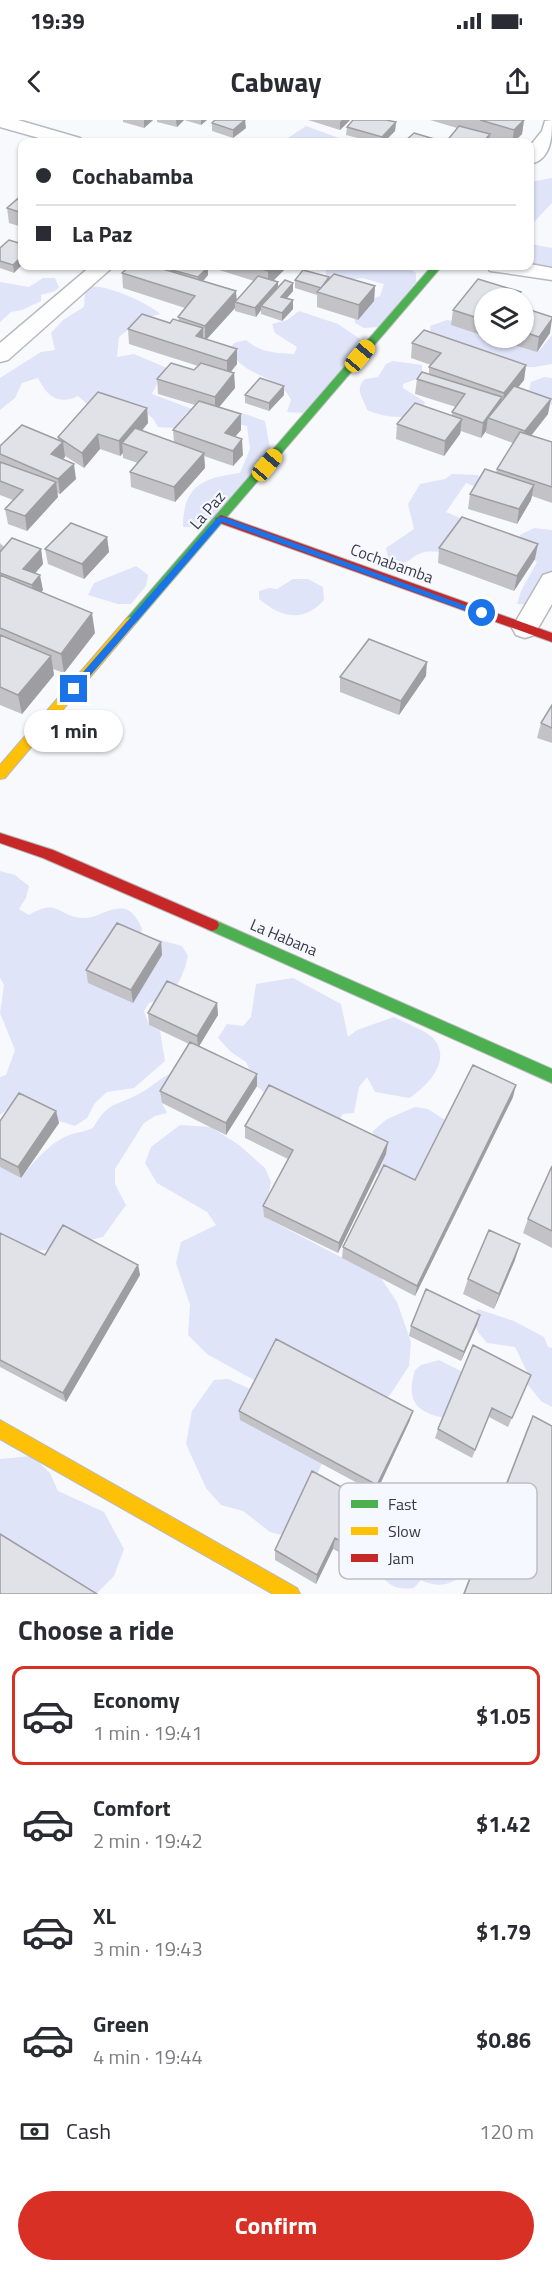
<!DOCTYPE html>
<html lang="en">
<head>
<meta charset="utf-8">
<style>
  :root { --surface:#fff; --page:#f7f7f7; --text:#2b2b33; --muted:#7c7c81; --line:#e1e1e2; --accent:#d93025 }
  body { margin:0; font-family:"Titillium Web",sans-serif; background:var(--page); color:var(--text); height:100vh; display:flex; flex-direction:column; font-size:22px; white-space:nowrap }
  * { box-sizing:border-box; margin:0 }
  p { font-size:20px; color:var(--muted) }
  .icon { flex:none; width:33px; height:33px; fill:none; stroke:currentColor; stroke-width:2; stroke-linecap:round; stroke-linejoin:round }
  .map { position:relative; height:1474px; overflow:hidden }
  .drawer { display:flex; flex-direction:column; background:var(--surface); flex:1 }
  .drawer>* { flex:none }
  .guide { position:absolute; left:18px; top:18px; width:516px; height:132px; border-radius:12px; box-shadow:0 2px 4px #0004; display:grid; align-content:center; height:132px; padding:0 18px; background:var(--surface) }
  .buttons { position:absolute; left:474px; top:168px; display:grid; gap:12px }
  .buttons a { display:grid; place-items:center; width:60px; height:60px; border-radius:50%; background:var(--surface); box-shadow:0 2px 4px #0004; font-size:30px }
  .end { position:absolute; width:27px; height:27px; margin:-14px; border:8px solid #1a73e8; background:#fff; box-shadow:0 0 0 3px #fff }
  .from { border-radius:50% }
  .bubble { position:absolute; height:42px; border-radius:21px; background:var(--surface); box-shadow:0 2px 4px #0004; font-size:20px; font-weight:700; line-height:42px; text-align:center }
  .car { position:absolute; width:18px; height:36px; margin:-18px -9px; border-radius:8px; box-shadow:0 0 4px 2px #0007; background:linear-gradient(#f5c518 24%,#345 0 40%,#f5c518 0 76%,#345 0 86%,#f5c518 0) }
  .guide b { display:flex; align-items:center; gap:21px; height:57px; font-size:22px }
  .guide b+b { border-top:2px solid var(--line) }
  .guide i { width:15px; height:15px; background:var(--text) }
  ul { padding:0; list-style:none }
  li { display:flex; align-items:center; gap:18px; height:99px; margin:0 12px 9px; padding:0 6px; border:3px solid transparent; border-radius:12px }
  li div { flex:1 }
  li b { display:block; font-size:22px }
  li em { font-style:normal; font-weight:700 }
  li.current { border-color:var(--accent) }
  li>.icon { width:54px; height:54px; stroke-width:1.5 }
  h2 { padding:0 18px; font-size:27px; line-height:72px }
  .pay { display:flex; align-items:center; gap:15px; height:66px; padding:0 18px; font-size:22px }
  .pay p { margin-inline-start:auto }
  .button { display:flex; gap:12px; margin-top:auto; padding:12px 18px }
  .button a { flex:1; height:69px; border-radius:36px; background:var(--accent); color:#fff; font-size:24px; font-weight:700; line-height:69px; text-align:center }
  .status { display:flex; justify-content:space-between; align-items:center; height:42px; padding:0 30px; background:var(--surface); direction:ltr }
  .status svg { height:16px; fill:currentColor }
  header { display:flex; justify-content:space-between; align-items:center; height:78px; padding:0 18px; background:var(--surface); font-size:27px; font-weight:700 }
  .map>svg:first-child { display:block }
  .green { fill:#dfe4f9 }
  .lines { fill:none; stroke-linecap:round; stroke-linejoin:round }
  .street-casing { stroke:#b7b9be; stroke-width:3 }
  .fast-casing { stroke:#b7b9be; stroke-width:2 }
  .slow-casing { stroke:#b7b9be; stroke-width:2 }
  .jam-casing { stroke:#b7b9be; stroke-width:2 }
  .street { fill:#fefeff; fill-rule:evenodd }
  .fast { fill:#4caf50; fill-rule:evenodd }
  .slow { fill:#ffc107; fill-rule:evenodd }
  .jam { fill:#c62828; fill-rule:evenodd }
  .wall { fill:#c2c2c7 }
  .shaded-wall { fill:#9e9ea2 }
  .building { fill:#e1e2e7; stroke:#9e9ea2; stroke-width:1.5 }
  .route { fill:#1a73e8 }
  .labels { text-anchor:middle; dominant-baseline:central; stroke-width:4.5; stroke-linejoin:round; paint-order:stroke }
  .street-label { font-size:16px; fill:#393b42; stroke:#f6f8ff }
  .key { fill:#f6f8ff; stroke:#bdbfc6; stroke-width:1.5 }
  .key-label { font-size:16px; fill:#393b42 }
</style>
</head>
<body>
<div class="status"><b>19:39</b><svg viewBox="0 0 49 12"><path d="M0 12V9h3v3zM5 12V6h3v6zM10 12V3h3v9zM15 12V0h3v12zM26 1h20v11H26zM47 4h2v5h-2z"/></svg></div>
<header><svg class="icon" aria-label="back" viewBox="0 0 24 24"><path d="M15 5l-7 7 7 7"/></svg>Cabway<svg class="icon" aria-label="share" viewBox="0 0 24 24"><path d="M12 15V3M7 8l5-5 5 5M5 13v7h14v-7"/></svg></header>
<div class="map">
<svg width="552" height="1474" viewBox="0 0 552 1474">
  <rect width="100%" height="100%" fill="#f8f9fd"/>
  <path class="green" d="M306,6L350,22H289L288,18Z
    M552,58V83L534,102L531,124L552,128V149L530,144V62Z
    M326,146H405L416,153V162L379,207L364,208L355,203L354,193L366,182L380,176L384,164L362,158L339,162L326,158Z
    M43,158H55L59,167L55,171L41,175V181L22,190L11,192L0,202V162L29,167Z
    M90,166C109,166 145,181 160,194L140,200L119,217L117,237L134,234L172,250L159,260L152,274L192,289L245,294L265,301L271,334L205,407H183C183,366 202,358 240,353L250,329L247,306L187,292L175,308L158,307C156,303 152,297 149,295C136,285 102,280 87,284L78,276C59,285 47,277 38,258L22,263L15,278L0,290V258L41,232L55,230L51,213L63,200L84,187L85,171Z
    M299,191L338,204L360,219L345,250L304,293L287,292L291,280C280,255 241,257 230,229L234,223L246,220C261,233 276,233 294,234L297,227L275,213L272,204L287,200Z
    M447,200L471,204L484,210V218C505,218 522,220 540,230L552,215V244L535,247H499L431,214L430,206Z
    M393,241L422,245V257L403,264V268L425,282L422,292C405,300 385,298 367,290C363,277 354,270 365,259L378,257L386,244Z
    M544,257L552,258V285L527,278L531,262Z
    M452,354L478,355L487,371L466,363L446,392L463,399L445,432C439,432 431,431 425,432C406,436 414,449 388,437L386,428L414,409L408,384L420,364L445,359Z
    M534,408L552,410V460L535,485L517,484L521,471L537,442L522,431L520,415Z
    M136,446L148,455L146,466L131,484H118L88,475L94,463Z
    M293,459H308L323,467L324,480C303,503 282,498 259,479V471L269,468L277,469Z
    M0,751L15,755L29,766L26,778L19,789L29,795C59,776 59,799 86,798C100,797 113,784 128,790C134,793 139,802 142,808L132,883L162,835L153,818L182,826L188,836C182,861 174,877 149,883L144,891L149,905L160,911L165,941L134,968L107,972L95,983L87,998L75,1006L12,986L0,995V957L6,955L15,930L0,893L4,865L0,858Z
    M293,858L341,884L348,917L357,910L394,897C405,903 422,909 432,917C454,939 427,967 409,978L375,972L367,957L359,967L354,993L343,994L334,1008L269,977L257,966L246,942L231,932L218,918L227,904L243,906L251,897L256,864Z
    M172,953L162,983L167,993L155,996L144,1003L115,1049V1064L126,1085L103,1117L49,1130L20,1131L0,1121V1047L21,1058C32,1043 51,1022 69,1015C77,1012 85,1012 93,1008C109,979 120,986 144,971C154,965 160,958 172,953Z
    M415,987L428,989L448,1002L413,1071L377,1053L386,1034L372,1021L373,1011L387,999Z
    M180,1005L211,1007L239,1025L265,1048L271,1062L264,1097L381,1158L397,1182L411,1222L409,1246L390,1275L377,1282L259,1263L207,1234L188,1215L190,1185L176,1143L181,1122L216,1105L207,1092L157,1063L145,1043L151,1027Z
    M478,1189L514,1201L544,1217L548,1227L552,1228V1287L542,1282L527,1264L529,1256L515,1227L487,1223L478,1212L472,1195Z
    M439,1240L463,1252L444,1298C415,1292 406,1280 415,1250L421,1245Z
    M228,1259L255,1271L322,1344L286,1416L270,1412L243,1391L221,1385L206,1368L186,1324L192,1291L214,1260Z
    M32,1336L50,1353L58,1371L104,1392L124,1429L114,1456L96,1474L0,1421V1339Z
    M464,1412L473,1420L480,1431C467,1455 449,1474 421,1460L414,1468C398,1470 390,1467 380,1454C387,1439 391,1423 410,1423C419,1423 425,1425 433,1423C445,1419 452,1414 464,1412Z"/>
  <g class="lines">
    <defs>
      <path id="street" d="M0,0H18L80,18L83,22H53L0,7Z
        M552,0C552,18 551,40 530,44V26L542,11L545,1Z
        M530,144L552,148V160L498,152L490,151L487,146Z
        M91,146H114L8,240L0,242V223Z
        M552,452V484L534,515L525,518L516,515L512,508L516,501L543,455Z"/>
      <path id="fast" d="M432,146H442L135,504H127L125,501L127,498Z
        M212,799L552,949V963L207,809L205,805L207,801Z"/>
      <path id="slow" d="M131,497L135,498L137,501L135,504L5,658L0,659V645L127,498Z
        M0,1300L297,1468L300,1474H273L0,1319Z"/>
      <path id="jam" d="M221,395L552,513V522L217,402L215,399Z
        M0,713L53,730L217,801L219,805L217,809L212,811L207,809L43,738L0,723Z"/>
    </defs>
    <use href="#street" class="street-casing"/>
    <use href="#fast" class="fast-casing"/>
    <use href="#slow" class="slow-casing"/>
    <use href="#jam" class="jam-casing"/>
    <use href="#street" class="street"/>
    <use href="#fast" class="fast"/>
    <use href="#slow" class="slow"/>
    <use href="#jam" class="jam"/>
  </g>
  <path class="wall" d="M123,0H153L144,8L123,2Z
    M157,0H207L201,5L184,0L177,7L157,2Z
    M308,0H350L340,10Z
    M430,0H524L522,14L514,22H503L489,18V22H445L457,8Z
    M396,2L395,11L384,22H373L346,15L347,7Z
    M212,3L246,8L233,18L212,11Z
    M22,75V107L9,103L7,88Z
    M22,124L14,153L0,148V128Z
    M216,146H288L274,160L278,167L293,163V171L287,178L293,180V189L282,201L261,194V190L256,197L235,191V188L207,219L237,244L231,252L234,253L235,268L219,287L241,310L235,317L243,335L233,346L204,336L205,348L175,382L131,367L130,352L138,343L123,338V333L120,336L100,329L84,348L65,336V337L63,339L76,359L60,374L57,373L58,377L27,411L8,404L5,389L13,380L0,375V326L58,320V317L147,288L148,303L142,311L174,322L173,310L195,285L158,274L157,259L194,250L198,246L129,224L128,209L179,201L178,197L185,188L123,168L122,153L172,151V150L208,147V155L203,161L237,180L254,161L216,149Z
    M329,157V159L375,166L374,181L358,200L317,187V175L295,168V160Z
    M478,159L521,172L520,178H484V216L451,205L453,190Z
    M524,188L550,213L537,232L491,218H524Z
    M412,223L526,245L524,260L518,267L548,294L531,316L552,322V383L532,376L531,380L517,404L468,389L470,374L496,353L497,349L513,323L486,313V311L481,318L461,311L460,314L444,336L396,319L397,304L452,295V292L456,287L415,274L417,259L429,254V247L431,245L411,238Z
    M284,266V275L269,291L245,283V275Z
    M107,417L109,432L84,459L48,444L45,429Z
    M0,423L4,427L41,429L43,444L35,453L43,470L41,472L95,513L64,553L53,549L54,555L22,594L0,585Z
    M439,428L535,439L514,471L438,443Z
    M426,556L399,595L340,572V557Z
    M552,585V623L537,618L541,603Z
    M161,822L162,835L133,883L88,863L86,850Z
    M217,883L218,895L199,926L257,954V966L226,1015L162,983L160,971L189,924L149,905L148,893Z
    M513,977L415,1176L342,1138L343,1127L415,1060Z
    M56,991L59,1003L21,1058L0,1047V1001Z
    M245,1006L386,1034L338,1133L264,1097L263,1086L288,1039L245,1018Z
    M552,1046V1128L523,1113L528,1099Z
    M0,1113L45,1135L138,1145L140,1155L66,1282L0,1247Z
    M515,1140L494,1189L463,1174L468,1159Z
    M480,1195L477,1205L461,1241L409,1216L411,1206Z
    M473,1225L512,1298L508,1307L489,1297L472,1338L435,1318L438,1309Z
    M239,1291L410,1300L376,1373L240,1300Z
    M533,1296L552,1474H463L527,1309Z
    M402,1400L399,1411L380,1454L333,1429L316,1464L275,1440V1430Z"/>
  <path class="shaded-wall" d="M144,0H153L144,8Z
    M176,0H184L177,7Z
    M201,0H207L201,5Z
    M245,0L246,8L233,18V10Z
    M342,0H350L340,10V2Z
    M524,0L522,14L514,22H512L514,10Z
    M396,2L395,11L384,22H382V17Z
    M490,14L489,22H483Z
    M22,136V145L14,153L13,145Z
    M273,146H288L268,166V151Z
    M208,147V155L199,166L198,157Z
    M278,162V170L261,186V190L256,197L255,188Z
    M293,163V171L281,185V177Z
    M375,166L374,181L358,200L359,185Z
    M236,171L237,183L235,182V188L205,221V206Z
    M293,180V189L282,201V193Z
    M552,199L550,213L537,232L539,217Z
    M203,208V224L196,216Z
    M237,229V244L227,256V241Z
    M526,245L524,260L502,288L504,273Z
    M234,253L235,268L215,292V277Z
    M284,266V275L269,291V283Z
    M502,277L500,292L488,298L486,311L481,318L483,303Z
    M551,279L548,294L522,327L525,311Z
    M147,288L148,303L129,325L122,323L123,333L120,336L119,321Z
    M241,294V310L225,328V313Z
    M462,299L460,314L444,336L445,321Z
    M98,314L100,329L84,348L82,333Z
    M242,319L243,335L233,346V331Z
    M63,322L65,337L53,349L51,334Z
    M204,333L205,348L175,382L174,367Z
    M74,344L76,359L60,374L58,359Z
    M56,362L58,377L27,411L25,396Z
    M534,365L531,380L517,404L519,389Z
    M107,417L109,432L84,459L82,444Z
    M538,424L535,439L514,471L517,456Z
    M41,429L43,444L27,463L23,449Z
    M40,455L43,470L34,480L32,465Z
    M92,493L95,513L64,553L61,534Z
    M51,536L54,555L22,594L18,575Z
    M427,542L426,556L399,595L401,581Z
    M161,822L162,835L133,883L131,870Z
    M217,883L218,895L198,928L197,916Z
    M257,954V966L226,1015V1003Z
    M516,965L513,977L415,1176L417,1166Z
    M56,991L59,1003L21,1058L18,1047Z
    M388,1022L386,1034L338,1133L339,1123Z
    M520,1124L515,1140L494,1189L499,1174Z
    M138,1145L140,1155L66,1282L63,1273Z
    M480,1195L477,1205L461,1241L464,1232Z
    M413,1291L410,1300L376,1373L377,1365Z
    M402,1400L399,1411L380,1454L383,1444Z
    M335,1418L333,1429L316,1464L317,1455Z"/>
  <path class="building" d="M215,0H245L233,10L212,3Z
    M353,0H386L396,2L382,17L347,7Z
    M480,0H524L514,10Z
    M459,6L490,14L483,22H446Z
    M414,13L441,21L439,22H404Z
    M22,75V93L7,88Z
    M9,120L22,124V136L13,145L0,141V128Z
    M130,146H153L236,171L205,206L178,197L195,176L122,153Z
    M176,146H203L208,147L198,157L172,150Z
    M252,146H273L268,151Z
    M303,150L329,157L321,168L295,160Z
    M334,154L375,166L359,185L317,172Z
    M258,156L278,162L255,188L235,182Z
    M478,159L521,172L516,178H484V200L453,190Z
    M285,160L293,163L281,177L293,180L282,193L261,186Z
    M524,188L552,197V199L539,217L524,212Z
    M142,194L170,203L173,199L203,208L196,216L237,229L227,241L128,209Z
    M424,210L526,245L504,273L429,247L441,233L412,223Z
    M171,243L194,250L201,243L234,253L215,277L157,259Z
    M422,252L502,277L483,303L452,292L465,274L417,259Z
    M260,258L284,266L269,283L245,275Z
    M514,266L551,279L525,311L488,298Z
    M98,272L147,288L119,321L98,314L82,333L58,317Z
    M199,281L241,294L225,313L242,319L233,331L173,310Z
    M415,283L462,299L445,321L397,304Z
    M22,305L63,322L51,334L74,344L58,359L0,334V326Z
    M135,308L204,333L174,367L130,352L147,332L122,323Z
    M520,312L552,322V367L497,349Z
    M0,342L56,362L25,396L5,389L23,370L0,361Z
    M485,349L534,365L519,389L470,374Z
    M462,397L538,424L517,456L439,428Z
    M71,403L107,417L82,444L45,429Z
    M12,418L41,429L23,449L40,455L32,465L0,453V432Z
    M0,455L92,493L61,534L0,508Z
    M0,515L51,536L18,575L0,567Z
    M369,519L427,542L401,581L340,557Z
    M552,585V608L541,603Z
    M117,803L161,822L131,870L86,850Z
    M167,861L217,883L197,916L148,893Z
    M190,922L257,954L226,1003L160,971Z
    M473,945L516,965L417,1166L343,1127L384,1045L415,1060Z
    M269,965L388,1022L339,1123L263,1086L293,1030L245,1006Z
    M19,973L56,991L18,1047L0,1038V1001Z
    M552,1046V1111L528,1099Z
    M63,1105L138,1145L63,1273L0,1240V1113L45,1135Z
    M489,1110L520,1124L499,1174L468,1159Z
    M426,1169L480,1195L464,1232L411,1206Z
    M276,1219L413,1291L377,1365L239,1291Z
    M473,1225L531,1255L512,1298L492,1288L475,1330L438,1309Z
    M533,1296L552,1306V1474H464Z
    M312,1351L402,1400L383,1444L335,1418L317,1455L275,1430Z
    M0,1414L97,1474H0Z"/>
  <path class="route" d="M218,397H224L486,493L478,495L222,402L77,571H70V567Z"/>
  <g class="labels">
    <g class="street-label">
      <text transform="translate(207 390) rotate(-49)">La Paz</text>
      <text transform="translate(392 443) rotate(20)">Cochabamba</text>
      <text transform="translate(284 817) rotate(23)">La Habana</text>
    </g>
  </g>
  <rect x="339" y="1363" width="198" height="96" rx="9" class="key"/>
  <rect x="351" y="1380" width="27" height="8" fill="#4caf50"/>
  <rect x="351" y="1407" width="27" height="8" fill="#ffc107"/>
  <rect x="351" y="1434" width="27" height="8" fill="#c62828"/>
  <g class="key-label">
    <text x="388" y="1390">Fast</text>
    <text x="388" y="1417">Slow</text>
    <text x="388" y="1444">Jam</text>
  </g>
</svg>
<div class="buttons">
<a><svg class="icon" aria-label="layers" viewBox="0 0 24 24"><path d="M12 4l9 5-9 5-9-5zM3 14l9 5 9-5"/></svg></a>
</div>
<i class="end from" style="left:482px;top:493px"></i>
<i class="end" style="left:74px;top:569px"></i>
<div class="bubble" style="left:24px;top:590px;width:99px">1 min</div>
<i class="car" style="left:360px;top:236px;rotate:40deg"></i>
<i class="car" style="left:267px;top:345px;rotate:40deg"></i>
<div class="guide">
<b><i class="from"></i>Cochabamba</b>
<b><i></i>La Paz</b>
</div>
</div>
<section class="drawer">
<h2>Choose a ride</h2>
<ul>
<li class="current"><svg class="icon" aria-label="car" viewBox="0 0 24 24"><path d="M5 17H2v-5l4-1 3-4h7l3 4 3 1v5h-3M9 17h6M6 11h13"/><circle cx="7" cy="17" r="2"/><circle cx="17" cy="17" r="2"/></svg><div><b>Economy</b><p>1 min · 19:41</p></div><em>$1.05</em></li>
<li><svg class="icon" aria-label="car" viewBox="0 0 24 24"><path d="M5 17H2v-5l4-1 3-4h7l3 4 3 1v5h-3M9 17h6M6 11h13"/><circle cx="7" cy="17" r="2"/><circle cx="17" cy="17" r="2"/></svg><div><b>Comfort</b><p>2 min · 19:42</p></div><em>$1.42</em></li>
<li><svg class="icon" aria-label="car" viewBox="0 0 24 24"><path d="M5 17H2v-5l4-1 3-4h7l3 4 3 1v5h-3M9 17h6M6 11h13"/><circle cx="7" cy="17" r="2"/><circle cx="17" cy="17" r="2"/></svg><div><b>XL</b><p>3 min · 19:43</p></div><em>$1.79</em></li>
<li><svg class="icon" aria-label="car" viewBox="0 0 24 24"><path d="M5 17H2v-5l4-1 3-4h7l3 4 3 1v5h-3M9 17h6M6 11h13"/><circle cx="7" cy="17" r="2"/><circle cx="17" cy="17" r="2"/></svg><div><b>Green</b><p>4 min · 19:44</p></div><em>$0.86</em></li>
</ul>
<div class="pay"><svg class="icon" aria-label="cash" viewBox="0 0 24 24"><path d="M3 7h18v10H3z"/><circle cx="12" cy="12" r="2"/></svg>Cash<p>120 m</p></div>
<div class="button"><a>Confirm</a></div>
</section>
</body>
</html>
